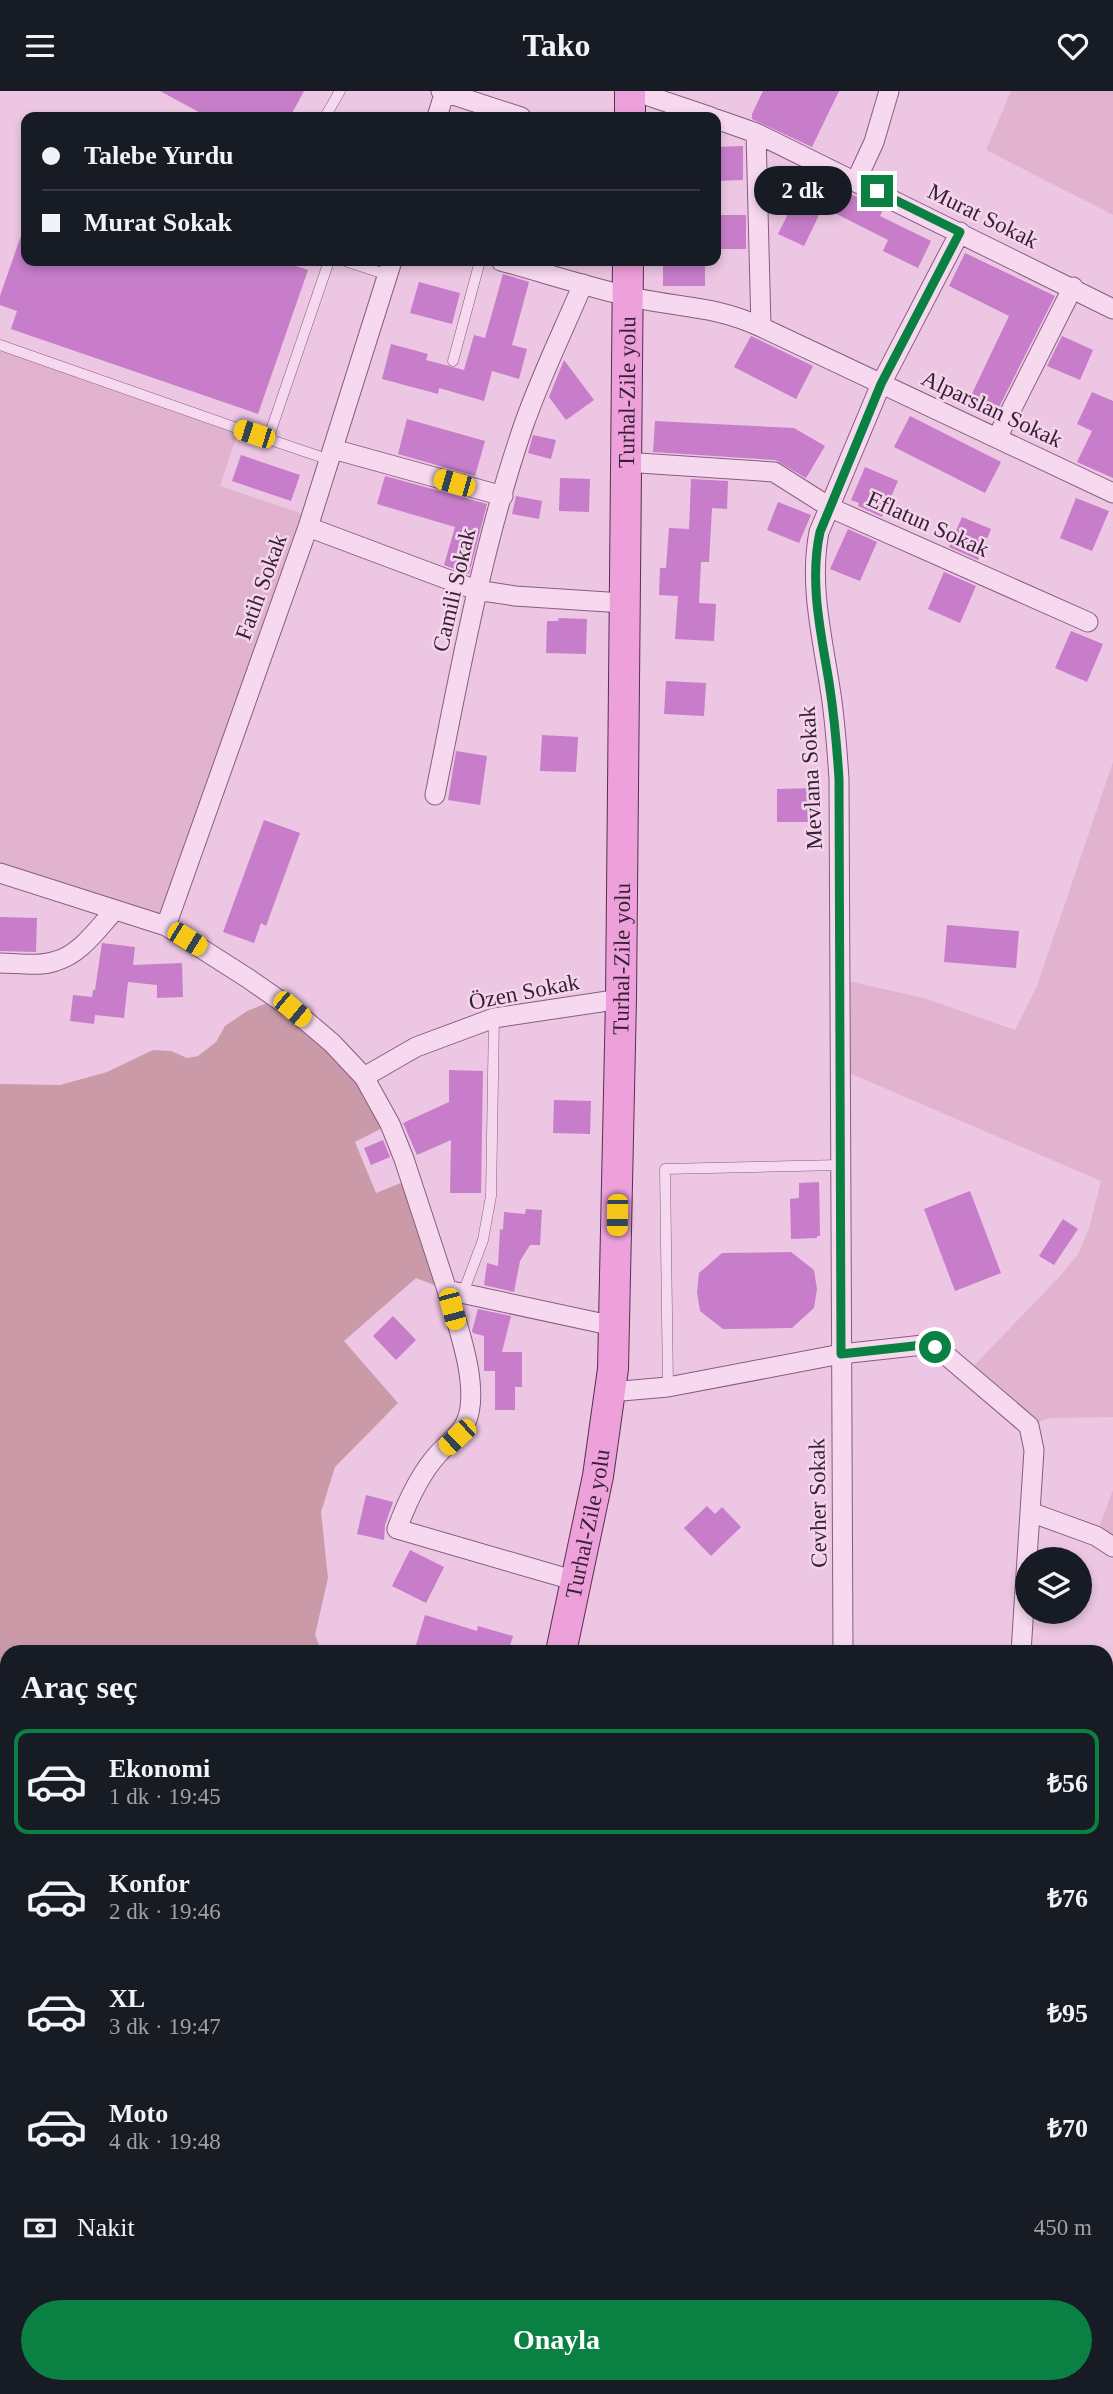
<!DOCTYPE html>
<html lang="tr">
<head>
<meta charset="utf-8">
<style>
  :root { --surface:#171b24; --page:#242831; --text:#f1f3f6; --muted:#9ea1a6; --line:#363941; --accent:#0b8043 }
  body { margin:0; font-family:"Times New Roman",serif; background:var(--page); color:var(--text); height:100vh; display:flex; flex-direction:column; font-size:26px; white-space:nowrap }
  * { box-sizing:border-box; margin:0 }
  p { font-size:23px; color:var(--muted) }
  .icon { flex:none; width:38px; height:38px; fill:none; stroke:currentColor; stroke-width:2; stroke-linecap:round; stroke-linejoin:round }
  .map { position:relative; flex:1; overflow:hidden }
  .drawer { position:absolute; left:0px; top:1554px; width:1113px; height:749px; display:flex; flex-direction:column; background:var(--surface); border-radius:21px 21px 0 0; box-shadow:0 4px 10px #0003 }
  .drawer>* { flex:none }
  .hud { position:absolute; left:21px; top:21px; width:700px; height:154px; border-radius:14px; box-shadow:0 4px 10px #0003; display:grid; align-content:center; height:154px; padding:0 21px; background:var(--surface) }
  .buttons { position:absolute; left:1015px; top:1456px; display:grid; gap:14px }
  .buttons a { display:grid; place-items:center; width:77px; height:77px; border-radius:50%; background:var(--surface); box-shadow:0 4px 10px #0003; font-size:35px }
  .end { position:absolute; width:32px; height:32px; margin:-16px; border:9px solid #0b8043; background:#fff; box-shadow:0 0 0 4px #fff }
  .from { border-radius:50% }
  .bubble { position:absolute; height:49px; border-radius:24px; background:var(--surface); box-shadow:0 4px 10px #0003; font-size:23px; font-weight:700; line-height:49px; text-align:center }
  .car { position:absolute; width:21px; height:42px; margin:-21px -10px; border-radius:9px; box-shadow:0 0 5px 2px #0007; background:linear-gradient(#f5c518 24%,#345 0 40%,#f5c518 0 76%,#345 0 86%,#f5c518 0) }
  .hud b { display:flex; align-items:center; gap:24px; height:66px; font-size:26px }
  .hud b+b { border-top:2px solid var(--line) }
  .hud i { width:18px; height:18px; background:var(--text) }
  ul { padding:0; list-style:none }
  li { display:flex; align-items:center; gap:21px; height:105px; margin:0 14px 10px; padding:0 7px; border:4px solid transparent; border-radius:14px }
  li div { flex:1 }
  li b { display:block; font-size:26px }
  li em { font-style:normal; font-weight:700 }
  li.on { border-color:var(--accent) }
  li>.icon { width:63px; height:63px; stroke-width:1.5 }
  h2 { padding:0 21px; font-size:32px; line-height:84px }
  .pay { display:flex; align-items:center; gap:18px; height:77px; padding:0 21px; font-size:26px }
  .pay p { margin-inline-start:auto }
  .action { display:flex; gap:14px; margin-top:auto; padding:14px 21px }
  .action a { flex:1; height:80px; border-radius:42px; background:var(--accent); color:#fff; font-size:28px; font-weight:700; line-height:80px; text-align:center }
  header { display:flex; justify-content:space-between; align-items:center; height:91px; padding:0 21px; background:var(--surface); font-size:32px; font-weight:700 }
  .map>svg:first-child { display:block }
  .farmland { fill:#e2b3cf }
  .green { fill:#ca9aa9 }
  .building { fill:#c77dc9 }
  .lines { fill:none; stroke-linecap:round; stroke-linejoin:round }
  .service-casing { stroke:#875c82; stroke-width:11 }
  .minor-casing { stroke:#875c82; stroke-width:21 }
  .primary-casing { stroke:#553053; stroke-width:32 }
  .service { stroke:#f7d9ef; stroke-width:10 }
  .minor { stroke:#f7d9ef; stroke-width:19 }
  .primary { stroke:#eda0da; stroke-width:30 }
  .route { stroke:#0b8043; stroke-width:9 }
  .labels { text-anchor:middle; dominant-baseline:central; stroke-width:5; stroke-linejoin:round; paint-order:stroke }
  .street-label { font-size:23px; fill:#371f36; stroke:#f4d5eb }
</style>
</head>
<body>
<header><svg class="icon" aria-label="menu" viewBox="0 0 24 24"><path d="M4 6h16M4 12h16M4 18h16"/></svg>Tako<svg class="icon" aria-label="heart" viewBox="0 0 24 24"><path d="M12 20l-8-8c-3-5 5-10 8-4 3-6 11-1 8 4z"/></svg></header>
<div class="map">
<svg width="1113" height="2303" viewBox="0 0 1113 2303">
  <rect width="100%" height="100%" fill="#ecc6e2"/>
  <path class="farmland" d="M1011,0H1113V124L986,59Z
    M0,254L239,338L220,395L312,426L166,835L0,782Z
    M1113,671V1326L1048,1327L1029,1335L967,1282L1061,1184L1078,1163L1089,1138L1101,1090L840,978V888L927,908L1015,939L1037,895Z
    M1113,1399V1456L1096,1445Z
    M1106,1761L1113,1765V2303H867L866,2296H1106Z"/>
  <path class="green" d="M277,908L332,952L390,1033L355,1051L376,1102L411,1088L447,1199L416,1187L344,1250L398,1312L335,1376L321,1421L328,1487L315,1544L322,1561H7V1767L0,1761V993L60,994L107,981L153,959L171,960L187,967L198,965L216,951L225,935L247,920Z
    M7,1904V1967H2L0,1963V1908Z
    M7,2134V2296H94L86,2303H0V2138Z"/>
  <path class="building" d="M160,0H304L290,26H208Z
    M763,0H839L812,56L752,28V23Z
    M743,55V89L716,90V56Z
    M795,85L817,86L883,119L880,125L931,150L918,177L883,160L888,149L823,116L804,155L778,143L792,115L782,109Z
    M716,124H746V158H716Z
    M24,136L26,137V170H281L308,179L258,323L11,238L17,220L0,214V205Z
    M965,162L1055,205L993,328L966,315L1009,225L949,195Z
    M663,170H705V195H663Z
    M503,183L529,191L512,254L527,258L519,288L492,280L484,310L439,297L438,303L382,288L391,253L428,263L426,269L464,279L474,244L485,247Z
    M419,191L460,202L452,233L410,222Z
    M751,245L813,275L796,308L734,276Z
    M1062,245L1093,259L1080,289L1047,275Z
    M564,269L594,309L566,329L549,306Z
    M1092,301L1113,310V387L1077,371L1092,340L1077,333Z
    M910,325L1001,371L985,402L894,356Z
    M407,328L485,350L475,385L398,363Z
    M655,330L794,337L825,355L806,387L775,369L653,361Z
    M533,344L556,349L551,368L528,362Z
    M241,364L300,384L291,410L232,390Z
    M865,376L898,390L882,426L858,415L859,412L851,409Z
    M385,385L487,413L469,483L444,474L455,436L377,413Z
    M560,387L590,388L589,421L559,420Z
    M691,388L728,390L727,418L712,417L709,471H701L699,512L716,513L714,550L675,548L678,505L659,504L660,477H666L669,437L689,438Z
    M516,405L542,410L539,428L512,423Z
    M1076,407L1109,420L1092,460L1060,447Z
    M778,411L811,424L799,452L767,439Z
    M962,426L991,438L978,469L949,456Z
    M848,438L877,451L860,490L830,478Z
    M944,481L976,495L960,532L928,518Z
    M559,527L587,528L586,563L546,562L547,530H558Z
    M1071,540L1103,553L1087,591L1055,577Z
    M666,590L706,592L704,625L664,623Z
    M542,644L578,646L576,681L540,680Z
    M456,660L487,665L480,714L448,709Z
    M818,697V731H777V698Z
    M264,729L300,742L266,835L261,832L254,852L223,841Z
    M0,826L37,827L36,861L0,860Z
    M947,834L1019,840L1016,877L944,871Z
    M102,852L135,856L133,874L182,872L183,906L157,907V894L128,891L124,927L95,924L94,933L70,930L73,904L92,906L93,899H95Z
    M449,979L483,980L481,1102H450L451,1049L417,1064L403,1032L449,1011Z
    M554,1009L591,1010L590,1043L553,1042Z
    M383,1049L390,1066L371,1074L364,1057Z
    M819,1091L820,1145H817V1147L791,1148L790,1108L799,1107V1092Z
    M970,1100L1001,1182L955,1200L924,1118Z
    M526,1118L542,1119L540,1154H530L520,1170L514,1201L484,1194L487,1172L498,1175L500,1138L503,1139L504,1121L525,1123Z
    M1063,1128L1078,1138L1054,1174L1039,1165Z
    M791,1161L814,1179L817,1198L814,1217L792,1237L723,1238L700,1220L697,1201L699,1182L722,1162Z
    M478,1218L511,1225L502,1261H522V1296H515V1319H495V1280H484V1245L473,1242L472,1240Z
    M393,1225L416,1249L396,1269L373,1245Z
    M366,1404L393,1411L385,1434L384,1449L357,1443Z
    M707,1415L715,1423L722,1416L741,1436L711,1465L684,1437Z
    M410,1459L444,1476L426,1512L392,1495Z
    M425,1524L477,1540L478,1535L513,1545L508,1561H441L416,1554Z"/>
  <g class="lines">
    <defs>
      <path id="service" d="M325,26L340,0
        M329,170L268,348L330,369
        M345,170L388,184
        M0,254L268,348
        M453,270L480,170
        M463,1202L483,1149L491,1105L494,927
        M668,1296L665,1078L840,1074"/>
      <path id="minor" d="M441,0L521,26
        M634,0L711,26
        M437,26L445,0
        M716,28L756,42L1113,218
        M756,42L761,236L1113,402
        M856,90L874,51L889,0
        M501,170C545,182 590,197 636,207C682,217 716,215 761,236
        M997,347L1073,196
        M333,358L503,405
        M624,371L774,381L831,417L1088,531
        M308,436L476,499L515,505L623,512
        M435,704C460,580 482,456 523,336C540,287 563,240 583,193
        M0,782L166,835L249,888L292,918L332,952L364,986L390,1033L404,1068L447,1199L614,1235
        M166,835L308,436L392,170
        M0,872C18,872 39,876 56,870C81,863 98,837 115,819
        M364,986L416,956L494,927L621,908
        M447,1199C457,1233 481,1297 466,1331C460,1344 448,1352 438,1363C419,1384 407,1411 397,1438L576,1490
        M610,1301L668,1296L841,1263L923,1254L940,1259L1029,1335L1034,1359L1021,1561
        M1030,1421L1096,1445L1113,1456
        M843,1561L839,688C837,658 835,627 830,597C822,545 809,493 819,441L881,293L960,141
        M139,2303L140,2296"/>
      <g id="primary">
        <path d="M630,26V0"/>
        <path id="s1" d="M561,1561L598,1385L613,1278L621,908L628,170"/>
        <path d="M389,2303L390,2296"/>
      </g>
    </defs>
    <use href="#service" class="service-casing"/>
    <use href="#minor" class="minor-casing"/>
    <use href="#primary" class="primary-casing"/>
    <use href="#service" class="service"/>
    <use href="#minor" class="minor"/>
    <use href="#primary" class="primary"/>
  </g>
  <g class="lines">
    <path class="route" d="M877,100L960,141L881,293L820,441C809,491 821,542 829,591C834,624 837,656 839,688L841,1263L923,1254L935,1256"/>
  </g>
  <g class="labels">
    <g class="street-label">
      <text transform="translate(983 125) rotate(26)">Murat Sokak</text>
      <text stroke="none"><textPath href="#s1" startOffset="1265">Turhal-Zile yolu</textPath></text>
      <text transform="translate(992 318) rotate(25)">Alparslan Sokak</text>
      <text transform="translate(928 433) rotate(24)">Eflatun Sokak</text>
      <text transform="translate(261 496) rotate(-70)">Fatih Sokak</text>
      <text transform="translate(454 499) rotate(-77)">Camili Sokak</text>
      <text transform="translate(811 687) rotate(-93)">Mevlana Sokak</text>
      <text stroke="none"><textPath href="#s1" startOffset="698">Turhal-Zile yolu</textPath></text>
      <text transform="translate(524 901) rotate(-11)">Özen Sokak</text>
      <text transform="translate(818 1412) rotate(-91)">Cevher Sokak</text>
      <text stroke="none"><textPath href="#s1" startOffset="131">Turhal-Zile yolu</textPath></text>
    </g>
  </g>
</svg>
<div class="buttons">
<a><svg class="icon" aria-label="layers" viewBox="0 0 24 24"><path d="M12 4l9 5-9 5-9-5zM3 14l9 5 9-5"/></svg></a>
</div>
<i class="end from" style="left:935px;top:1256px"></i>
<i class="end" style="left:877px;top:100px"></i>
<div class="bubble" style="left:754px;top:75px;width:98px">2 dk</div>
<i class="car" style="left:254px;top:343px;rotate:288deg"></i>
<i class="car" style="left:454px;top:392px;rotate:286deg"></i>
<i class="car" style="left:187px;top:848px;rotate:122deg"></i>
<i class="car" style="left:292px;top:918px;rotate:130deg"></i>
<i class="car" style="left:617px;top:1124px;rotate:181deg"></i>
<i class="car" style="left:452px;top:1218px;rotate:165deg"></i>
<i class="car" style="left:457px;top:1346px;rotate:227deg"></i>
<div class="hud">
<b><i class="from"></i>Talebe Yurdu</b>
<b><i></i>Murat Sokak</b>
</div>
<section class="drawer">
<h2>Araç seç</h2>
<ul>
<li class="on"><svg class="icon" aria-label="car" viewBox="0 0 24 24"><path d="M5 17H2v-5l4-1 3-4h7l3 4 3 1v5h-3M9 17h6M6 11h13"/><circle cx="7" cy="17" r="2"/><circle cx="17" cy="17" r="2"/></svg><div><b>Ekonomi</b><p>1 dk · 19:45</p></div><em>₺56</em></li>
<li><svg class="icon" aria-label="car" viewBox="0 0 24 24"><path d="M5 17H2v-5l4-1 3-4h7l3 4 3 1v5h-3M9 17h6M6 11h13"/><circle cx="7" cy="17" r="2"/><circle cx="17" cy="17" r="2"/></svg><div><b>Konfor</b><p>2 dk · 19:46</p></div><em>₺76</em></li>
<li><svg class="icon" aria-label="car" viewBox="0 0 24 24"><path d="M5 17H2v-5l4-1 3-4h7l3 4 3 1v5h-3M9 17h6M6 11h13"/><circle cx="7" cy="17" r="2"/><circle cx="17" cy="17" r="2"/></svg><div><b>XL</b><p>3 dk · 19:47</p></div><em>₺95</em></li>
<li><svg class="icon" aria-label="car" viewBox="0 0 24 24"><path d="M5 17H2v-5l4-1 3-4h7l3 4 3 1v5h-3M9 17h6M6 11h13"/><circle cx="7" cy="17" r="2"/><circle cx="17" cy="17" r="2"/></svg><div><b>Moto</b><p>4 dk · 19:48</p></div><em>₺70</em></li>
</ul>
<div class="pay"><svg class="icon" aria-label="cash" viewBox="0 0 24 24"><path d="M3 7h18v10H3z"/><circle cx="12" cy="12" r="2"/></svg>Nakit<p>450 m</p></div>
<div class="action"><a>Onayla</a></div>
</section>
</div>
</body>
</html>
